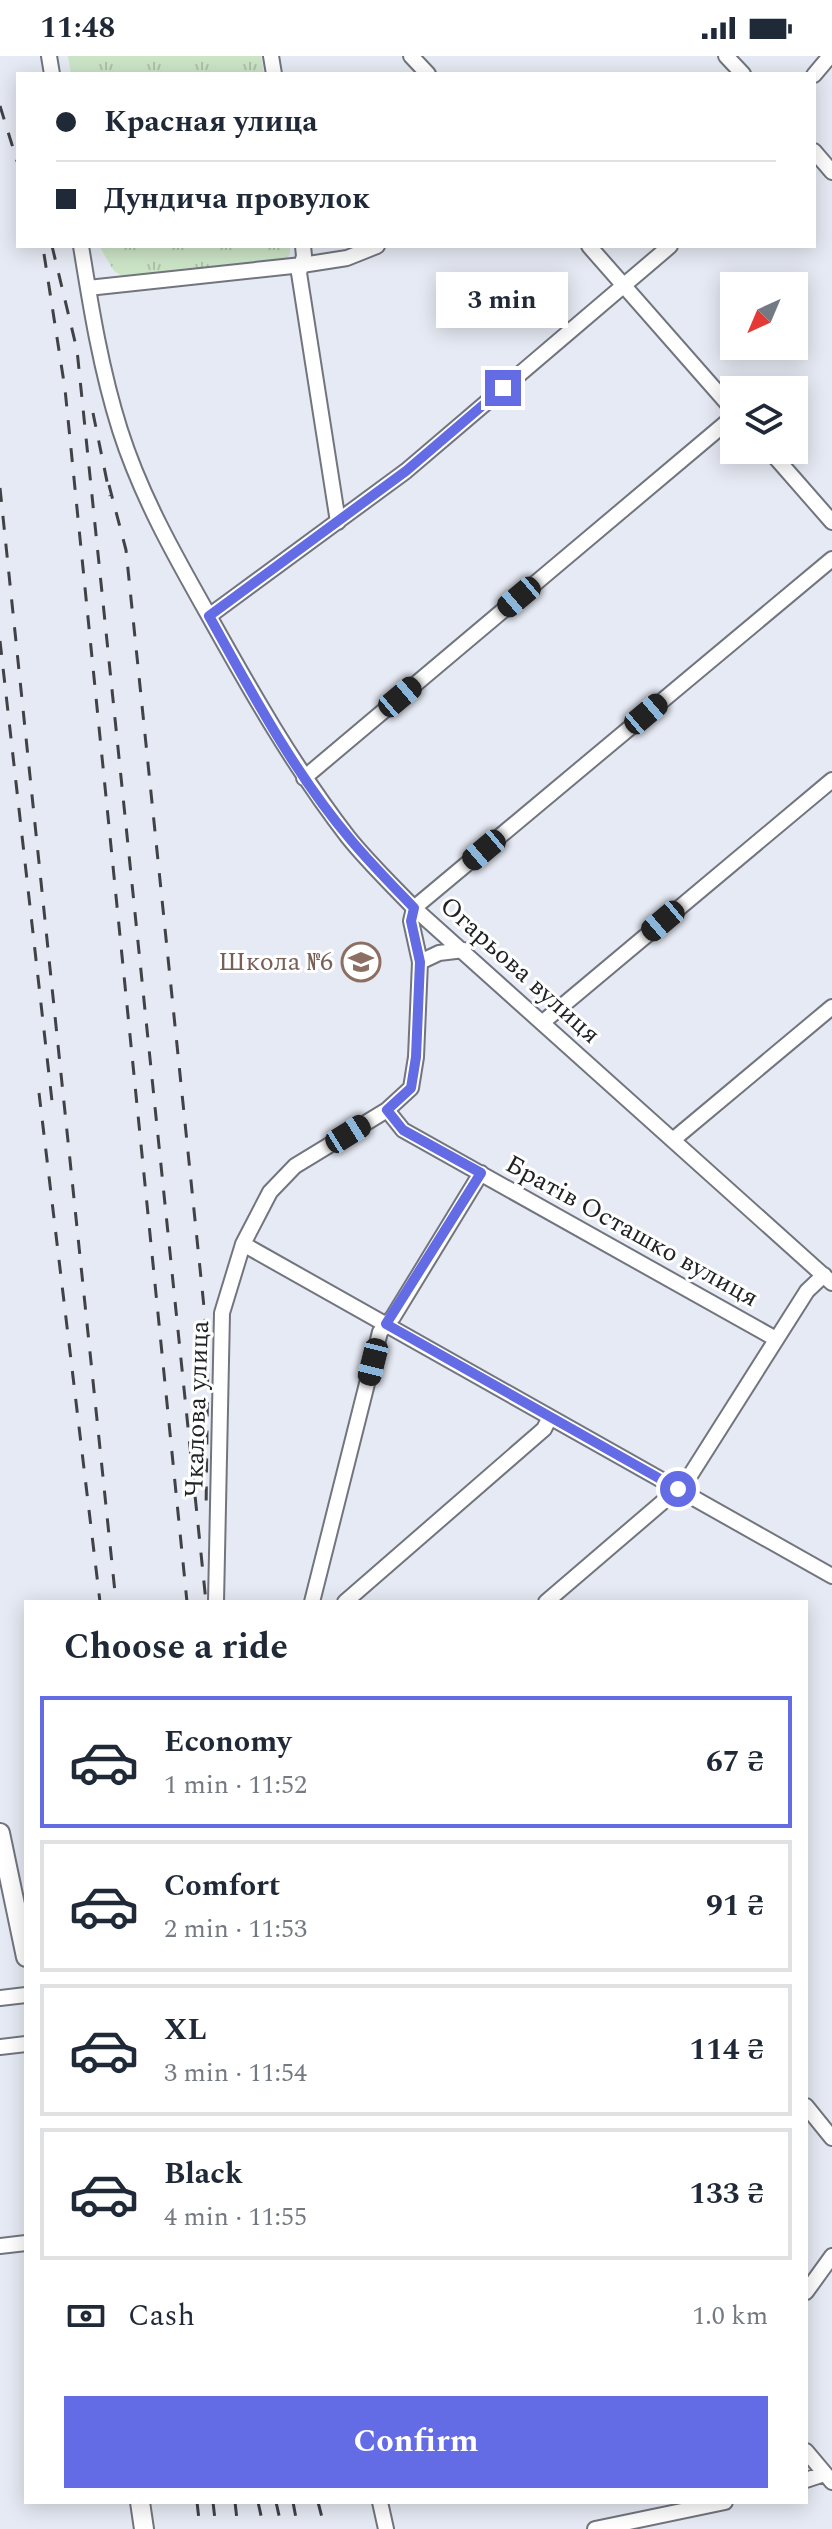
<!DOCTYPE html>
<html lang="en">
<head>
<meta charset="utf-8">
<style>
  :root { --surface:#fff; --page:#f2f2f3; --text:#1f2937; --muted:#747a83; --line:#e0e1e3; --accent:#636ce4 }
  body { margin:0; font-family:Spectral,serif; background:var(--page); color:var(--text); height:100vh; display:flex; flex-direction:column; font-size:30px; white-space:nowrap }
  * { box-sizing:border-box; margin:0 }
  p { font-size:26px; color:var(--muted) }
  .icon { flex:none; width:44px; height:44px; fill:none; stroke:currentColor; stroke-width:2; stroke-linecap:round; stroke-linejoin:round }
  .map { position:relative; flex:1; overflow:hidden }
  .drawer { position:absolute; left:24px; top:1544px; width:784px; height:904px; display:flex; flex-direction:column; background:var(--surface); border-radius:0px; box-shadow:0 4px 20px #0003 }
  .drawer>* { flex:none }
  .top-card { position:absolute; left:16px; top:16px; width:800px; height:176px; border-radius:0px; box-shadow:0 4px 20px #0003; display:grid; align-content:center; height:176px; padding:0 40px; background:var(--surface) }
  .needle { width:52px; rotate:224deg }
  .tools { position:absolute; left:720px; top:216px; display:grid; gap:16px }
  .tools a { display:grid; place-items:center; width:88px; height:88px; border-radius:0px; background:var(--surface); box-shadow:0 4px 20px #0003; font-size:40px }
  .end { position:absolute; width:36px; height:36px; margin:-18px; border:10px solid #636ce4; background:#fff; box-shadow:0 0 0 4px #fff }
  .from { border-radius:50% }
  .bubble { position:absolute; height:56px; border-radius:0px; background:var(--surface); box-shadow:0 4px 20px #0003; font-size:26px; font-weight:700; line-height:56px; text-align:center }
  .car { position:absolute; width:24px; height:48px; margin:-24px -12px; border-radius:10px; box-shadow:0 0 6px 2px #0007; background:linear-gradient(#222 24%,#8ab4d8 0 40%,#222 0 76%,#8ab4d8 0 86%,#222 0) }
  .top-card b { display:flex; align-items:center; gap:28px; height:76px; font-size:30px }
  .top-card b+b { border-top:2px solid var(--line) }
  .top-card i { width:20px; height:20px; background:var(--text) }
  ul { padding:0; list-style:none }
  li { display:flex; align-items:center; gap:24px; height:132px; margin:0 16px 12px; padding:0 24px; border:4px solid var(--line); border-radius:0px }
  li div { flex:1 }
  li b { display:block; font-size:30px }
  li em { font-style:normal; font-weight:700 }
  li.on { border-color:var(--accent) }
  li>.icon { width:72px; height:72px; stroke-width:1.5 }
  h2 { padding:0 40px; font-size:36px; line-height:96px }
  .pay { display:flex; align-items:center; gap:20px; height:88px; padding:0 40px; font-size:30px }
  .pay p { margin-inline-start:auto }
  .cta { display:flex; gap:16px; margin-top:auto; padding:16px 40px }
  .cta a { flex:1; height:92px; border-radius:0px; background:var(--accent); color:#fff; font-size:32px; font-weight:700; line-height:92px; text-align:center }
  .status { display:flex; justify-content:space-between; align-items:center; height:56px; padding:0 40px; background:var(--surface); direction:ltr }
  .status svg { height:22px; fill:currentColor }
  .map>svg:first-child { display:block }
  .grass { fill:url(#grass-tufts) }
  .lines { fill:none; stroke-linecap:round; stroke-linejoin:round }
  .minor-casing { stroke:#72757e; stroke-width:18 }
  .major-casing { stroke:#72757e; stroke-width:22 }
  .minor { stroke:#fff; stroke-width:14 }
  .major { stroke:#fff; stroke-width:18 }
  .rail { stroke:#404246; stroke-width:3; stroke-dasharray:14 14; stroke-linecap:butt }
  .route { stroke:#636ce4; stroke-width:10 }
  .labels { text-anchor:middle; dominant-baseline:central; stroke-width:6; stroke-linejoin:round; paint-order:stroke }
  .education-label { font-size:26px; fill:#785e54; stroke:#fff; text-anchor:end }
  .street-label { font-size:26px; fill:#212225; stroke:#fff }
</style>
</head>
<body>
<div class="status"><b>11:48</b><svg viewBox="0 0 49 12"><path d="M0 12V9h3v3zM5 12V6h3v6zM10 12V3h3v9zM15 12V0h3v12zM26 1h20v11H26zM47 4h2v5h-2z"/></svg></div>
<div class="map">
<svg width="832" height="2473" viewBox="0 0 832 2473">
  <defs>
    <pattern id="grass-tufts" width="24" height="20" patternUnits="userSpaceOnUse" patternTransform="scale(2)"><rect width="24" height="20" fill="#cce5c7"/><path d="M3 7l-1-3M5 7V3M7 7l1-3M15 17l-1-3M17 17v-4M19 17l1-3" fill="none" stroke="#afc4ab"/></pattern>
  </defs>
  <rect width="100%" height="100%" fill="#e6eaf4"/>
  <path class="grass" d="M68,0H261L264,18H71Z
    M99,190H290V198L286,204L127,223L114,215Z"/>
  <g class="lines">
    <defs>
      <path id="minor" d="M49,0L52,18
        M271,0L274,18
        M411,0L428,18
        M726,0L743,18
        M814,19L830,0
        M814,95L832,116
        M81,190C91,252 101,314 120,374C141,440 175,500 209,560C252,637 294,711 348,781C368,806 392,829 414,852L832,1227
        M303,190L304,200L299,217L338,466
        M589,190L734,355
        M88,232L302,209L347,202L377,190
        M769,394L832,466
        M209,560L406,415L670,190
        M304,722L734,360
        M420,906L411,865L414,852L832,503
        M543,966L832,724
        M387,1054L403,1074L776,1283
        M674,1083L832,951
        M243,1188L832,1520
        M216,1546L222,1257L243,1188L270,1136L295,1110L387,1054L411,1032L416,1001L420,906L439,897L464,894
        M312,1546L380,1276L393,1261L481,1117
        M345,1546L544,1373L550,1361
        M546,1546L686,1426L807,1235L824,1219
        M0,1942L26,1939
        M0,1991L26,1988
        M806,2050L832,2082
        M0,2190L26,2187
        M806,2236L832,2200
        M806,2395L832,2426
        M806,2424L824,2418
        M380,2446L386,2473
        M595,2473L725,2446"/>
      <path id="major" d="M0,1777L26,1901
        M140,2446L144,2473"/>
    </defs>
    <use href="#minor" class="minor-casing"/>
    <use href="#major" class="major-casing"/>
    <use href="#minor" class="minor"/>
    <use href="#major" class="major"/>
    <path class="rail" d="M0,50L18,108
      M52,190L77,294L206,1546
      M44,198L65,333L187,1546
      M93,357L110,440
      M109,429L126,494L208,1290L206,1458
      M0,432L116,1546
      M0,585L53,1054
      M39,1037L100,1546
      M197,2446L200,2473
      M213,2446L216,2473
      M235,2446L238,2473
      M258,2446L264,2473
      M276,2446L282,2473
      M293,2446L298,2473
      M318,2446L325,2473"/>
  </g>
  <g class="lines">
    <path class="route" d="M503,332L406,415L209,560C252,637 294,717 351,784C371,808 393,830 414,852L411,865L420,906L416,1001L411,1032L387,1054L403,1074L481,1117L386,1268L678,1433"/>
  </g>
  <defs>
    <symbol id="school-ring" viewBox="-11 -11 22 22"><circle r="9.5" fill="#fff" stroke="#8d6e63" stroke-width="1.5"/><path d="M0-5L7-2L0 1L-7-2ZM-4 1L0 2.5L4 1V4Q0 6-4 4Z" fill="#8d6e63"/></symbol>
  </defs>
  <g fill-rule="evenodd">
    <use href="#school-ring" x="339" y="884" width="44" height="44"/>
  </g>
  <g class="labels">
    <g class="education-label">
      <text x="333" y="906">Школа №6</text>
    </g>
    <g class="street-label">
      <text transform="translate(520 914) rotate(42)">Огарьова вулиця</text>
      <text transform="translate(632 1175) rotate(29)">Братів Осташко вулиця</text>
      <text transform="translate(197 1353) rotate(-88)">Чкалова улица</text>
    </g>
  </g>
</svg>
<div class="tools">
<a><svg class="needle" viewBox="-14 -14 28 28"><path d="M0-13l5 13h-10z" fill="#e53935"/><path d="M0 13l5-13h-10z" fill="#747a83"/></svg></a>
<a><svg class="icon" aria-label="layers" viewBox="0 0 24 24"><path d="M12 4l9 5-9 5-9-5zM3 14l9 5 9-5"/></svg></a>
</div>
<i class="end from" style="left:678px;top:1433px"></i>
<i class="end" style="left:503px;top:332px"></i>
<div class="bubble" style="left:436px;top:216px;width:132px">3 min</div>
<i class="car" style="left:519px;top:541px;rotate:230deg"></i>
<i class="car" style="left:400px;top:641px;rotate:50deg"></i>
<i class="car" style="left:646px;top:658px;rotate:50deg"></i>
<i class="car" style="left:484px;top:794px;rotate:230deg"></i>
<i class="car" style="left:663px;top:865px;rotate:230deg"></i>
<i class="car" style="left:348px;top:1078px;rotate:58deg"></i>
<i class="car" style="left:373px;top:1306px;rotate:194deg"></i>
<div class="top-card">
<b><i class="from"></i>Красная улица</b>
<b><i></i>Дундича провулок</b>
</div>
<section class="drawer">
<h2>Choose a ride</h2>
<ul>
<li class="on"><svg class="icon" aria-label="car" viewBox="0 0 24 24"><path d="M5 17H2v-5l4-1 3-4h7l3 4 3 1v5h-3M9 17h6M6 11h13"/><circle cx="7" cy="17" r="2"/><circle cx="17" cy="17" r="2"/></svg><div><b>Economy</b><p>1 min · 11:52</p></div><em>67 ₴</em></li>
<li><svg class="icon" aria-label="car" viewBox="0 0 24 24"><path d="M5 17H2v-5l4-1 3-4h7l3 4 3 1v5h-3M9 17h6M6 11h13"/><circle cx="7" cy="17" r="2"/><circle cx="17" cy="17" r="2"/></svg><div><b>Comfort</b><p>2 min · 11:53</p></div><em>91 ₴</em></li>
<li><svg class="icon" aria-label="car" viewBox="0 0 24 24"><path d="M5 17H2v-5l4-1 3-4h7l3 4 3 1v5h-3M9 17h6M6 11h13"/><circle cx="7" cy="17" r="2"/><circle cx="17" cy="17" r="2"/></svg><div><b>XL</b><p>3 min · 11:54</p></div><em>114 ₴</em></li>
<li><svg class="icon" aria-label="car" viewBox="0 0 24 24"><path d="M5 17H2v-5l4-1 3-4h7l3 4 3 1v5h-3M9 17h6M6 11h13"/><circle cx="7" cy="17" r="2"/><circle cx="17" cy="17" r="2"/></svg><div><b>Black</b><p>4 min · 11:55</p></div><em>133 ₴</em></li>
</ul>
<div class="pay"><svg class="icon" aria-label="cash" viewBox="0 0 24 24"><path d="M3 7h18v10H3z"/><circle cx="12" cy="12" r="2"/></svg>Cash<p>1.0 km</p></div>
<div class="cta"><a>Confirm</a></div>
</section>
</div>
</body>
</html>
